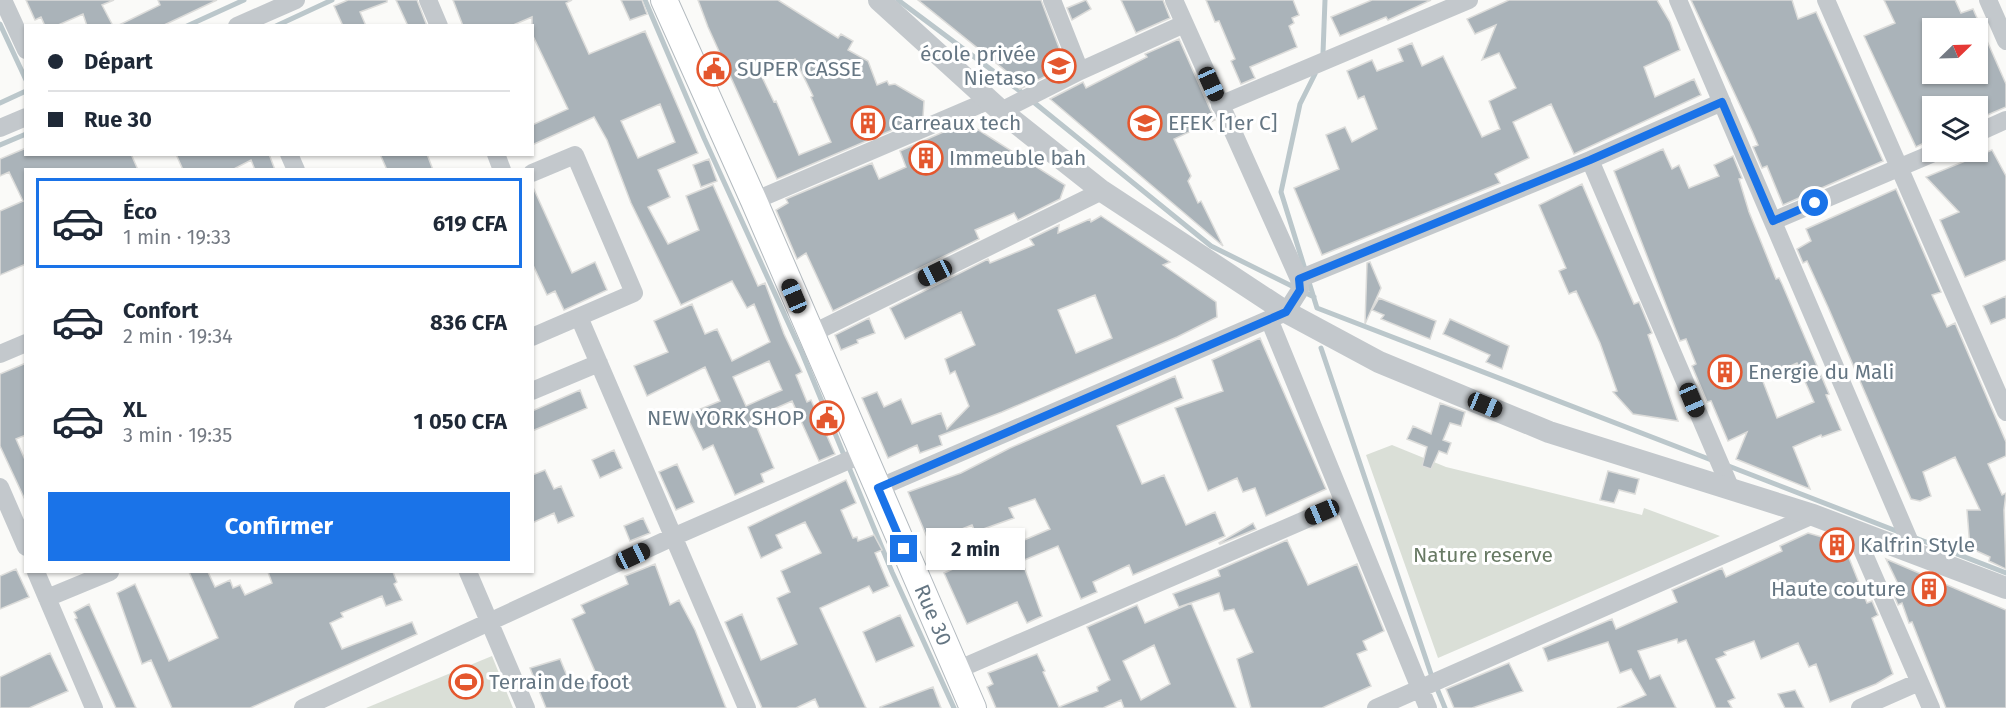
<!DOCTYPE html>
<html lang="fr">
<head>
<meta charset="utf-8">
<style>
  :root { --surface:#fff; --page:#f2f2f3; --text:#1f2937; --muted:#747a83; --line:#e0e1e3; --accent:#1a73e8 }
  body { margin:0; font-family:"Fira Sans",sans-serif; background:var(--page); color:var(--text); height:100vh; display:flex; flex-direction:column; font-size:22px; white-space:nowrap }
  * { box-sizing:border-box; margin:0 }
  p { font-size:20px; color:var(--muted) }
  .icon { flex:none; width:33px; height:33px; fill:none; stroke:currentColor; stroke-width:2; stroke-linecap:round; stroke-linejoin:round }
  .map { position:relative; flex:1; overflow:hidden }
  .sheet { position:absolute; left:24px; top:168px; width:510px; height:405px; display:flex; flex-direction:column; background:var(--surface); border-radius:0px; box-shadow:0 2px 4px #0004 }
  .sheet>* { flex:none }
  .top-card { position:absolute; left:24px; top:24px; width:510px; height:132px; border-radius:0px; box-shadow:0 2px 4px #0004; display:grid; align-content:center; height:132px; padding:0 24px; background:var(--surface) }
  .needle { width:39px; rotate:67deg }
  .controls { position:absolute; left:1922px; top:18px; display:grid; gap:12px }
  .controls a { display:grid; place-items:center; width:66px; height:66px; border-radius:0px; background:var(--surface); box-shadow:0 2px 4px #0004; font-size:30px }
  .end { position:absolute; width:27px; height:27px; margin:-14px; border:8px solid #1a73e8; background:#fff; box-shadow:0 0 0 3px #fff }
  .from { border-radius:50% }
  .bubble { position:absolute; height:42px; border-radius:0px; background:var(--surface); box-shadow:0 2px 4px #0004; font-size:20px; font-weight:700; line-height:42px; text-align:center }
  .car { position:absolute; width:18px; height:36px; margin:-18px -9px; border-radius:8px; box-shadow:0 0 4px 2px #0007; background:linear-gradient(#222 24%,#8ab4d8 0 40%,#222 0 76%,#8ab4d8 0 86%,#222 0) }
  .top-card b { display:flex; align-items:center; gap:21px; height:57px; font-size:22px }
  .top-card b+b { border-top:2px solid var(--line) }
  .top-card i { width:15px; height:15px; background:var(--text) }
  ul { padding:10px 0 0; list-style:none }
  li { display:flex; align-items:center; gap:18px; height:90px; margin:0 12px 9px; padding:0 12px; border:3px solid transparent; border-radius:0px }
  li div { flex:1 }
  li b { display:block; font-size:22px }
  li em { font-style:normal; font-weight:700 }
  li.current { border-color:var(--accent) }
  li>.icon { width:54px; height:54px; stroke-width:1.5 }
  .primary-button { display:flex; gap:12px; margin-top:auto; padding:12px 24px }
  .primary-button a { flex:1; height:69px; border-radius:0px; background:var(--accent); color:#fff; font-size:24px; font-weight:700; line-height:69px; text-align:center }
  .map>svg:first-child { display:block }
  .green { fill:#dadfd7 }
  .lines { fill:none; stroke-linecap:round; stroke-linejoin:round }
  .stream { stroke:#bbc7cb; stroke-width:5 }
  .building { fill:#aab3b9; stroke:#dcdcda; stroke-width:1.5; fill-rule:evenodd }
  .secondary-casing { stroke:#b3babf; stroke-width:28 }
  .minor { stroke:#c3c8cc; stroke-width:18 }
  .tertiary { stroke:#c3c8cc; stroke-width:22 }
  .secondary { stroke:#fff; stroke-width:26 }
  .route { stroke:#1a73e8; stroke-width:8 }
  .labels { text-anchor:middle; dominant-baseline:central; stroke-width:6; stroke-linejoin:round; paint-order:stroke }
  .poi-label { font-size:21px; fill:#657683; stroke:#fff; text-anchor:start }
  .park-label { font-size:21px; fill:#687a64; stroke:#fff }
  .street-label { font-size:21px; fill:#657683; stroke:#fff }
</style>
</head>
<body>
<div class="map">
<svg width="2006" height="708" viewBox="0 0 2006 708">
  <rect width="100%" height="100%" fill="#fafaf8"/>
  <path class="green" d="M1392,445L1446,467L1642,515L1644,508L1720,536L1438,658L1366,455Z
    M492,656L513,708H366Z"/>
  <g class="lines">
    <path class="stream" d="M645,0L704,138L802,353L892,572L954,708
      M898,0L1024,94
      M0,24L26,80
      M187,26L244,0
      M276,26L332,0
      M1323,53L1325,0
      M1315,74L1300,104L1281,192L1317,308L1714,461
      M1031,100L1211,246L1314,297
      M0,103L26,91
      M0,145L26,134
      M1321,348L1431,674L1445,708
      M1726,465L1899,532
      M1913,537L2006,573"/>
  </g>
  <path class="building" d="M26,0H114L102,5L113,26H87L83,14L56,26H45L41,17L35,20Z
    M158,0H217L162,26H117L160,5Z
    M348,0H387V2L360,12L366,26H343L334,6Z
    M396,0H417L427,26H408Z
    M453,0H572L566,3L589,54L645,31L698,153L658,170L670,197L648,207L668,244L699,230L686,196L713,185L758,286L765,283L784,334L802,372L796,375L807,402L811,400L835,454L819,461L792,401L753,418L774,468L761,474L764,482L735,495L713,445L703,450L686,415L720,401L705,367L647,396L634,366L668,352L654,321L692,304L705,334L717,329L732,361L770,342L754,304L747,308L732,281L681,305L631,203L607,140L594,117L532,145V125L568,109L532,34V17L511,26H463ZM660,104L675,142L638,158L621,121ZM769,361L782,390L746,406L733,377Z
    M621,0H642L647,14L630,20Z
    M698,0H778L838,38L841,34L853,41L848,50L868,61L877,85L887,81L889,85L895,84L924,101L923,117L777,179L708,27ZM795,59L813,96L811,97L831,142L799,155L776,101L774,102L762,77Z
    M918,0H1041L1066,66L1020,89L1009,80L1012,76Z
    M1086,0L1091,9L1072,20L1067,8Z
    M1121,0H1163L1170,18L1136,33Z
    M1206,0H1293L1299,15L1292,18L1294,23L1289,26L1297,47L1250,67L1255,78L1241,84L1231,61L1235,59L1219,21L1215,22Z
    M1372,0H1431L1388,20L1386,17L1340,36L1331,17Z
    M1509,0H1657L1670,22L1680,50L1644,67L1655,97L1694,79L1701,95L1574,154L1551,104L1513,122L1529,158L1495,174L1500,183L1322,255L1294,188L1339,169L1326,135L1345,127L1352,142L1377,129L1364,96L1358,99L1347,71L1372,60L1377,71L1403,61L1398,49L1412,43L1422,66L1443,56L1482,137L1500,129L1489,101L1516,88L1499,53L1482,60L1496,25L1475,34L1467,19Z
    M1691,0H1792L1798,19L1816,12L1883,161L1783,205L1767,166L1762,168L1753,147L1758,145L1752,131Z
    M1884,0H1955L1961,13L1973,9L2006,84V107L1985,116L1981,106H1932V139L1916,147L1864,36L1895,23ZM1932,28H1977V74H1932Z
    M1179,39L1215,120L1174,139L1191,176L1188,181L1198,203L1201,201L1223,246L1050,99L1083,82L1086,88L1147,57L1145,54Z
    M966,122L1065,185L1060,199L1018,220L1014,213L975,230L979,239L833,311L806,253L797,259L776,210L788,203L786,199L872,163L879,179L906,167L900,151Z
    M26,148V154H131L138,170H26V264L0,275V211L23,201L9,172L0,176V159Z
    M1663,149L1672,169L1679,165L1689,188L1719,176L1714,165L1733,156L1742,178L1739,179L1749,212L1776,279L1779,278L1782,284L1829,394L1826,395L1841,430L1822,437L1821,435L1793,447L1810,489L1736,459L1747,432L1728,441L1711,401L1707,402L1692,366L1696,364L1686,339L1680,341L1614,171ZM1797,363L1814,402L1777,418L1762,379Z
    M1992,150L2006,176V260L1965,277L1940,220L1959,212L1926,177Z
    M176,154H269L275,170H255L251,160L232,170H183Z
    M380,154H427L433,170H387Z
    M709,159L717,181L701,187L693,165Z
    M1582,184L1634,304L1639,302L1652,333L1648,335L1678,421L1633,414L1613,392L1617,391L1600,343L1576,291L1569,294L1559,271L1566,268L1539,205Z
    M532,185L572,273L595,262L607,290L564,310L555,291L547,295L532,263Z
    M1896,189L1941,292L1932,295L1947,327L1955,323L2006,442V456L1988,464L2002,495L2006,493L2004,510L2006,569L1989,561L1990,557L1970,548L1967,510H1980L1955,457L1923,472L1931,496L1920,501L1911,499L1828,307L1807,261L1803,263L1797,249L1811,241L1806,229Z
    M1101,216L1170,262L1163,265L1216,302L1217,317L1177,337L1002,412L939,436L942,445L920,453L917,445L888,458L862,398L877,392L884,407L901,399L912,424L941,413L947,429L969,406L955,371L950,374L945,359L975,345L961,312L905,339L890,308L988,259L990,263L1034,245L1030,239L1059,225L1058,233L1090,219L1091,222ZM1095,295L1112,338L1076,353L1058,310Z
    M1370,262L1381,288L1365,324L1367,263Z
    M2006,296V318L1991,324L1983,306Z
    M1379,298L1436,321L1430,339L1381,319L1384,315L1372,310Z
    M869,318L875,333L857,340L858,343L841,350L835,335Z
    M1450,319L1509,346L1502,369L1486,362L1490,355L1443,334Z
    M1260,338L1326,489L1266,516L1255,488L1243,492L1237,478L1208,491L1175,408L1223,391L1212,360Z
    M26,363V435L16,439L26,462V502L0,446V374Z
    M1175,376L1183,398L1117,426L1142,484L1164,475L1186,525L1215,512L1225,536L1133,575L1129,565L1093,582L1097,592L1081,599L1058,546L1022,561L1042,616L1027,623L1017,602L967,624L944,573L1022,538L1024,540L1050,529L1035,499L1009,508L1014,518L975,532L972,525L929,542L908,492L961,473L1010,448Z
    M580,390L587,408L532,431V411Z
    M1440,403L1465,412L1461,426L1450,423L1443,440L1451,443L1447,454L1439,451L1431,469L1422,466L1427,447L1407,439L1413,426L1431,434Z
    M614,450L622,468L600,478L592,460Z
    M677,464L694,502L676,510L659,472Z
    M545,470L554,489L561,486L574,516L558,523L554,513L532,523V475Z
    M1608,471L1639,479L1635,494L1619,490L1614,503L1600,500Z
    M846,480L856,503L841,510L853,538L857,537L858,541L874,535L882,550L875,553L889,586L873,593L869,586L820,608L866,708H819L815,699L796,708H762L725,622L742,614L761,660L797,644L777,598L790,592L781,571L821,553L805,522L776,535L782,548L761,558L748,527Z
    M643,518L650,533L630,541L624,526Z
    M1253,523L1256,529L1220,544L1219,543Z
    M1808,533L1843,543L1867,603L1872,601L1878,615L1872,618L1893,674L1876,684L1830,702L1816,664L1809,667L1798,643L1761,659L1754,641L1724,652L1726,655L1716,659L1735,698L1728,701L1732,708H1716L1686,640L1678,643L1677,639L1638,651L1650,679L1660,675L1676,708H1617L1646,695L1631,669L1620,673L1608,642L1548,661L1543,648L1612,619L1616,629L1677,602L1672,590L1722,568L1726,577L1782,551L1780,546Z
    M1287,540L1308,585L1357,564L1384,631L1363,641L1367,650L1357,654L1371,686L1322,708H1251L1237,659L1253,652L1234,609L1224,611L1219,593L1179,607L1173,594L1220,576L1218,570Z
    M1886,559L2006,610V708H1946L1912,622L1909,623L1902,603L1898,605L1892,591L1900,588Z
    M655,564L670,605L679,600L695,630L726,708H546L530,668L560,659L572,688L597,676L572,619L585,613L581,605L628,584L625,576Z
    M16,569L29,597L0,609V576Z
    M189,572H208L215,587L230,580L233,588L240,585L245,595L272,583L268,572H393L397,582L394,584L402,600L386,606L382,596L341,613L343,617L330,623L342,649L412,622L417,634L250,708H172L151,660L142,664L117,593L135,584L169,661L218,638Z
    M1191,603L1236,708H1124L1121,700L1103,708H996L987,687L993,684L988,673L1037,654L1045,671L1043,672L1059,707L1098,691L1097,687L1110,680L1087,627L1137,605L1145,623ZM1154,645L1170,684L1141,700L1123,661Z
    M89,604L136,708H116L75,619L77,618L74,612Z
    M900,615L914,646L876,662L863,632Z
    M50,653L68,691L29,708H0V677Z
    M1509,663L1523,691L1472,708H1454L1446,689Z
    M933,687L941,708H880V707Z
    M1795,690L1804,708H1785L1778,694Z"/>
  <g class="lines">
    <defs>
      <path id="secondary" d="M664,0L754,201L973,708"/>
    </defs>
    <use href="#secondary" class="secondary-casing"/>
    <path class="minor" d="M3,0L26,50
      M428,0L439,26
      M1052,0L1080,71
      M1678,0L1915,554
      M1826,0L2006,412
      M1988,0L2006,41
      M237,26L296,0
      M1220,105L1469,0
      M1001,111L1080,71L1184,24
      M0,128L26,117
      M1977,133L2006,120
      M289,154L296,170
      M496,154L502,170
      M1590,160L1730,487
      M532,173L575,155L634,293L532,337
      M754,201L990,100
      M1773,221L1936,152
      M1299,279L1590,160L1722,102
      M579,317L747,708
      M1269,319L1428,708
      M811,334L1102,191
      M0,354L26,343
      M532,391L599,363
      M0,487L26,547
      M878,488L1286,312L1300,290L1299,279L1174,0
      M1854,531L1931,708
      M36,572L94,708
      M468,572L526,708
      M47,598L110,572
      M957,670L1344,503
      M303,708L673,537L863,454
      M1376,708L1813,515
      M1860,708L1919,682"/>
    <path class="tertiary" d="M879,0L1001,111L1102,191L1286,312L1379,362L1549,432L1813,515L2006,588"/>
    <use href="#secondary" class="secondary"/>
  </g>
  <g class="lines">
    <path class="route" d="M904,549L878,488L1286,312L1300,290L1299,279L1590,160L1722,102L1773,221L1815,203"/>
  </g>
  <defs>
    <symbol id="school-ring" viewBox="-11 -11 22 22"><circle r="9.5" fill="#fff" stroke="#e4572e" stroke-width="1.5"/><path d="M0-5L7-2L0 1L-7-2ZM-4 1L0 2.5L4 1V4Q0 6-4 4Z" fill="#e4572e"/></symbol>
    <symbol id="civic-ring" viewBox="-11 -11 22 22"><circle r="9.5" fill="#fff" stroke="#e4572e" stroke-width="1.5"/><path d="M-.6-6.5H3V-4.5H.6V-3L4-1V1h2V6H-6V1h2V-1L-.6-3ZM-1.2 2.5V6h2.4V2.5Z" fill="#e4572e"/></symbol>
    <symbol id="building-ring" viewBox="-11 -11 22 22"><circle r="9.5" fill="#fff" stroke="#e4572e" stroke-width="1.5"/><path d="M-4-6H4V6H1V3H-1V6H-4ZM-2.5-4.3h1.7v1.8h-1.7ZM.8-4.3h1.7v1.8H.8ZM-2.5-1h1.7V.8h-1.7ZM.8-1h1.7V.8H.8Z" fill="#e4572e"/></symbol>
    <symbol id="stadium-ring" viewBox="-11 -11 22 22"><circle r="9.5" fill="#fff" stroke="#e4572e" stroke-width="1.5"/><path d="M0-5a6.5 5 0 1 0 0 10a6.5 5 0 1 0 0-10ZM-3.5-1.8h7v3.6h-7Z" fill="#e4572e"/></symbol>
  </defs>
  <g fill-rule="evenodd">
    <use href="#school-ring" x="1040" y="47" width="38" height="38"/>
    <use href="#civic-ring" x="695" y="50" width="38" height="38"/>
    <use href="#building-ring" x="849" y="104" width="38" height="38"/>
    <use href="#school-ring" x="1126" y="104" width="38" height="38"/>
    <use href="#building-ring" x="907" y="139" width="38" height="38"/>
    <use href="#building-ring" x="1706" y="353" width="38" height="38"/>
    <use href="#civic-ring" x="808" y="399" width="38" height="38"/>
    <use href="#building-ring" x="1818" y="526" width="38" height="38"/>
    <use href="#building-ring" x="1910" y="570" width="38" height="38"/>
    <use href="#stadium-ring" x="447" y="663" width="38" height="38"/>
  </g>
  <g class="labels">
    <g class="poi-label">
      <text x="1036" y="54" text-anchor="end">école privée<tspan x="1036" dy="24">Nietaso</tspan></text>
      <text x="737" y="69">SUPER CASSE</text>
      <text x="891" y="123">Carreaux tech</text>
      <text x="1168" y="123">EFEK [1er C]</text>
      <text x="949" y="158">Immeuble bah</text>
      <text x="1748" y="372">Energie du Mali</text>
      <text x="804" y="418" text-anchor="end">NEW YORK SHOP</text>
      <text x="1860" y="545">Kalfrin Style</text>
      <text x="1906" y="589" text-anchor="end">Haute couture</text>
      <text x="489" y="682">Terrain de foot</text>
    </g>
    <g class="park-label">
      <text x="1483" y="555">Nature reserve</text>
    </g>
    <g class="street-label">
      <text transform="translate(933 615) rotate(67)">Rue 30</text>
    </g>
  </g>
</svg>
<div class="controls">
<a><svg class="needle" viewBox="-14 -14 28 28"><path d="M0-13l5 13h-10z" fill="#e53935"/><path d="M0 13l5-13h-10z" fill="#747a83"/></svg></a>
<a><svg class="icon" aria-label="layers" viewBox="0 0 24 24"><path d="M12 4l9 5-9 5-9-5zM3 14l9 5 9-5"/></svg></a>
</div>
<i class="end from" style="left:1815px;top:203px"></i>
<i class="end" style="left:904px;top:549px"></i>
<div class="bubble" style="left:926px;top:528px;width:99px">2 min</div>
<i class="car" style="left:1211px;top:84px;rotate:156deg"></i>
<i class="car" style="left:935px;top:273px;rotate:244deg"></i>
<i class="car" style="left:794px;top:296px;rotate:337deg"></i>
<i class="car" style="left:1692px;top:400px;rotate:157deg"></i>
<i class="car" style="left:1485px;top:405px;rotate:112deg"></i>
<i class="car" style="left:1322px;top:512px;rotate:247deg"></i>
<i class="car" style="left:633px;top:556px;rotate:65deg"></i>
<div class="top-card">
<b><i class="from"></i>Départ</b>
<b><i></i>Rue 30</b>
</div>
<section class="sheet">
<ul>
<li class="current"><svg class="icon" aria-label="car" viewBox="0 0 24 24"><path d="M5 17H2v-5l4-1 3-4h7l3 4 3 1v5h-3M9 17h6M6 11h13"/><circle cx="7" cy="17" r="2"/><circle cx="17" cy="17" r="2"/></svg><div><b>Éco</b><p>1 min · 19:33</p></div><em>619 CFA</em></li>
<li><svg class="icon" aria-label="car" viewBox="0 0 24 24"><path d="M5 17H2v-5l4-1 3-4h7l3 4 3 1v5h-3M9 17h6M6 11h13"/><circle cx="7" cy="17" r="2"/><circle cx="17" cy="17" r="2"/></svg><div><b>Confort</b><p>2 min · 19:34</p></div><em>836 CFA</em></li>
<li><svg class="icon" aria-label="car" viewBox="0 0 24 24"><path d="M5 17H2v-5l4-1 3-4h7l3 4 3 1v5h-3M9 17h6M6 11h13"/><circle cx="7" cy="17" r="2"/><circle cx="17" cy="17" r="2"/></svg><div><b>XL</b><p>3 min · 19:35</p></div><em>1 050 CFA</em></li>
</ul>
<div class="primary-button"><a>Confirmer</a></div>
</section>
</div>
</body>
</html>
